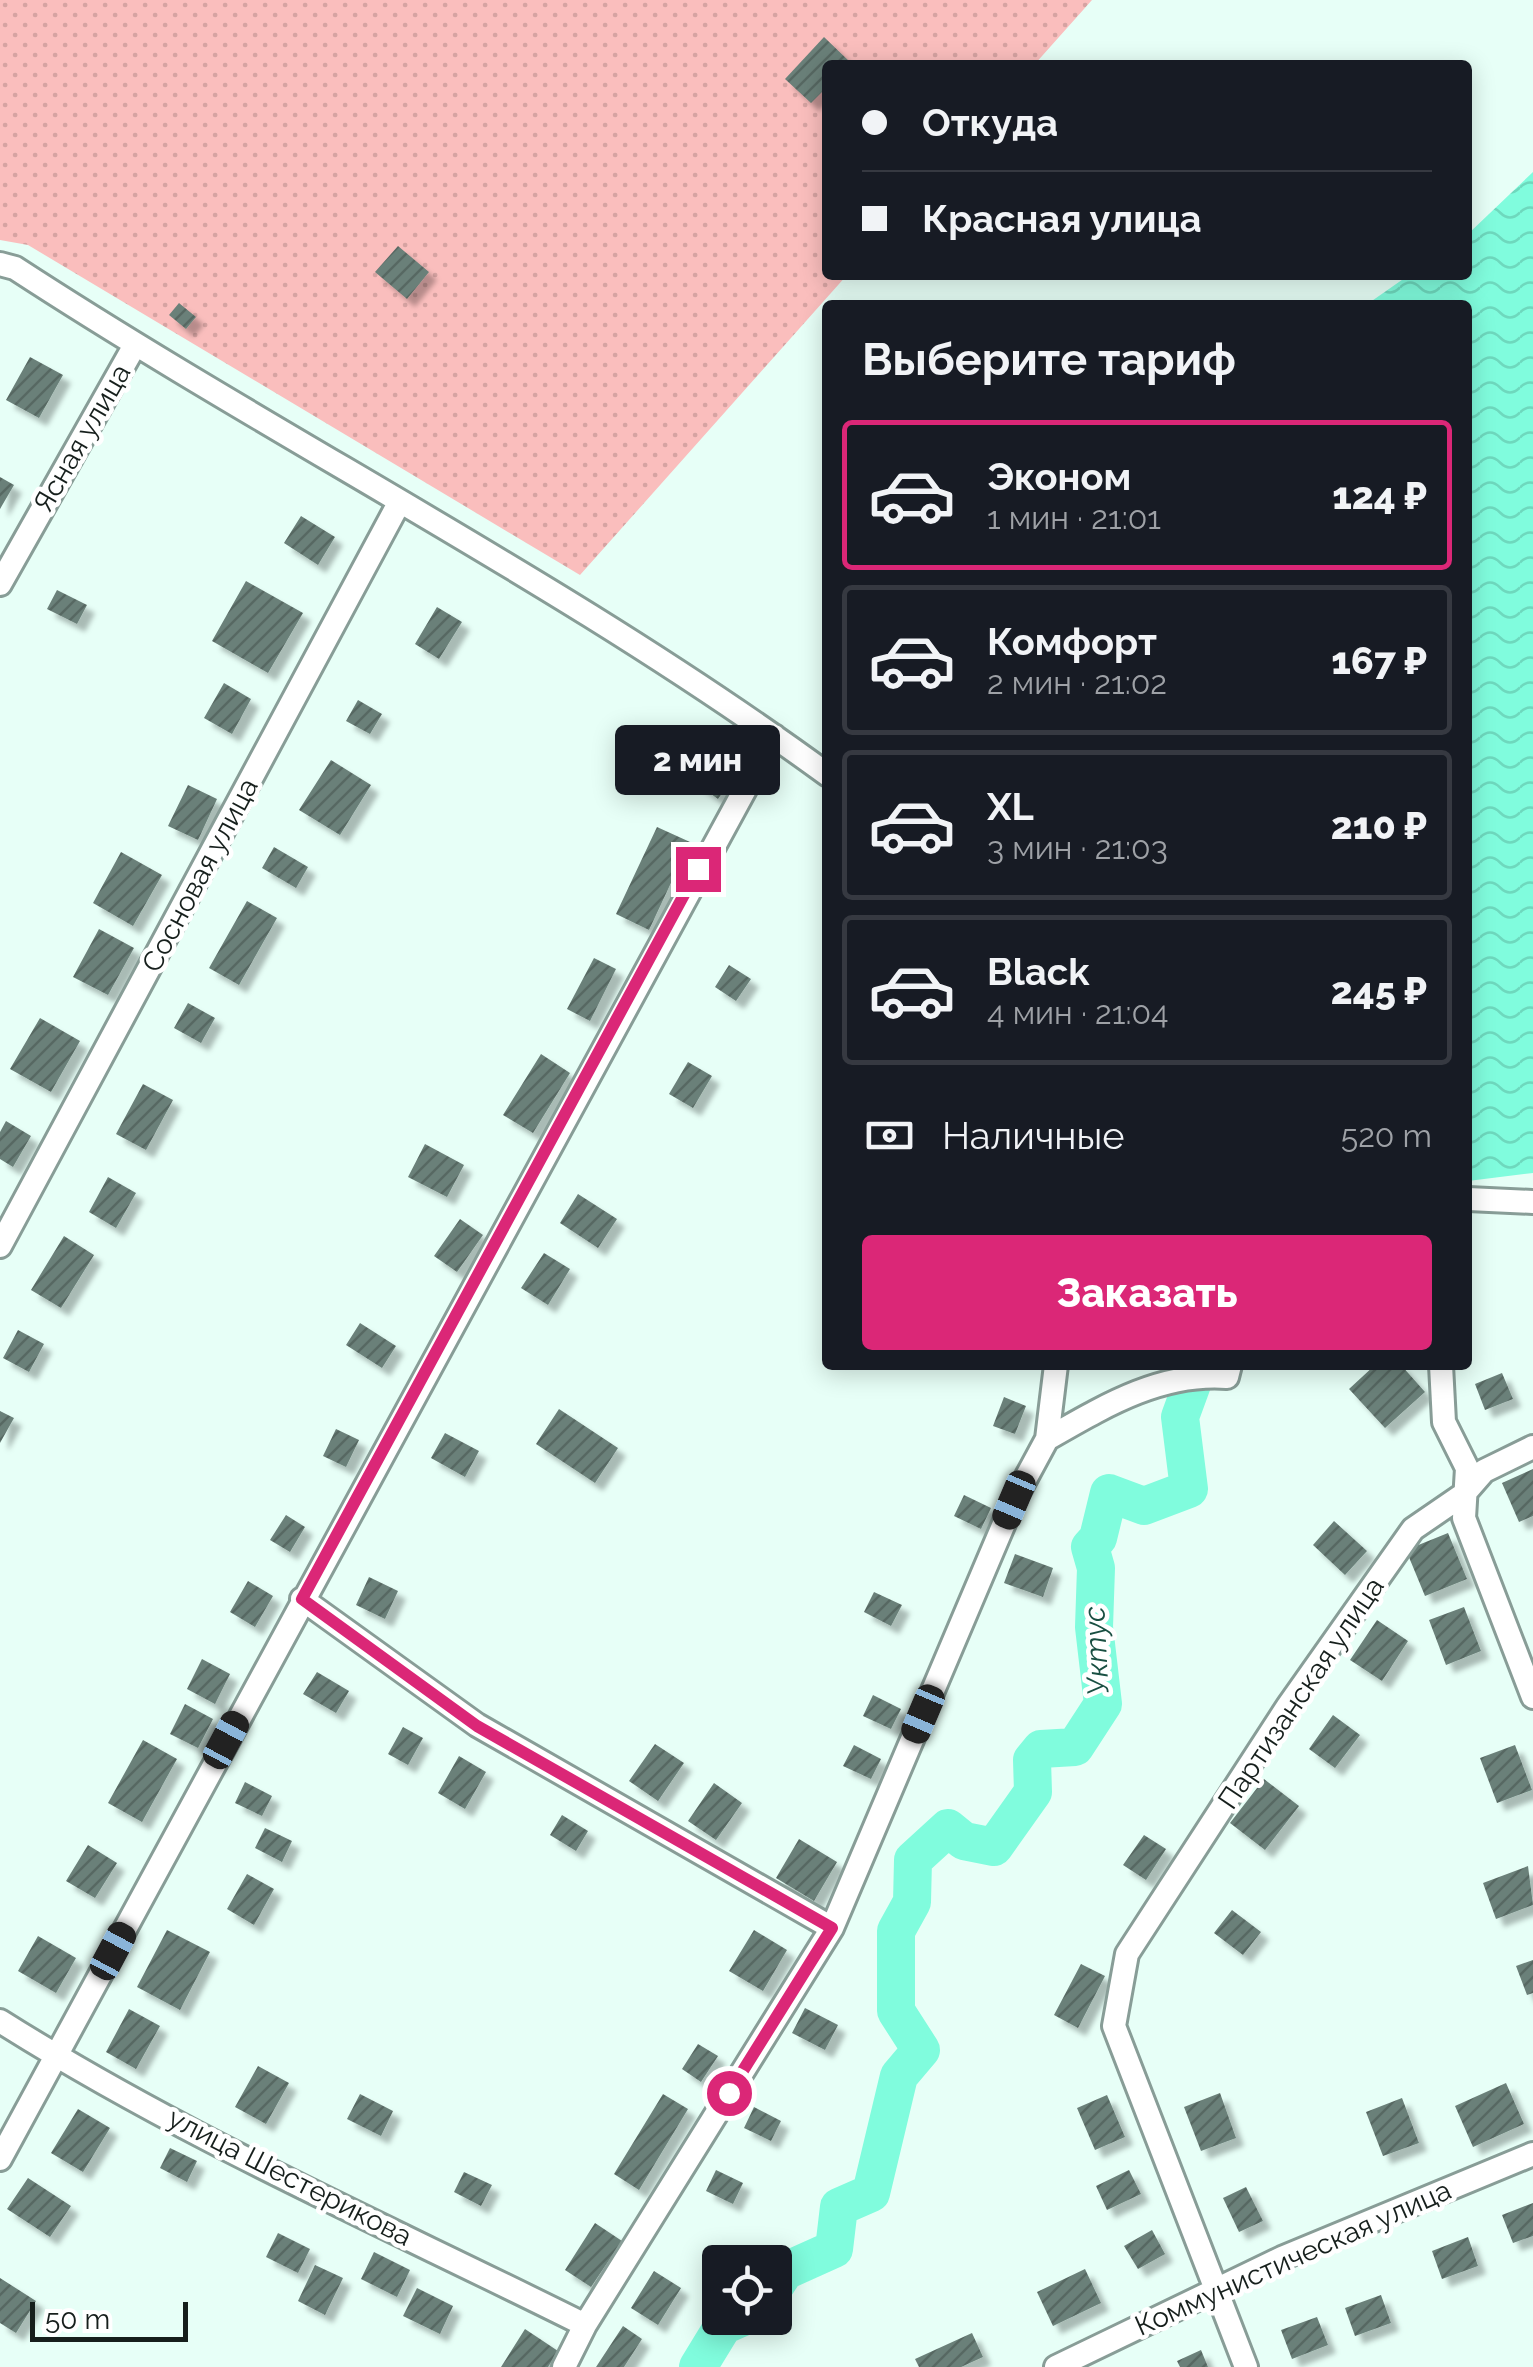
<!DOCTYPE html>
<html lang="ru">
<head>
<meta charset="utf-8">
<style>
  :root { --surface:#171b24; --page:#242831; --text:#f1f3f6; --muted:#9ea1a6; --line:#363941; --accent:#db2777 }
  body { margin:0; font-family:Raleway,sans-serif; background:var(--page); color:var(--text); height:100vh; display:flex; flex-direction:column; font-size:38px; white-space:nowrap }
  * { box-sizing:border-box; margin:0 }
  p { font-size:32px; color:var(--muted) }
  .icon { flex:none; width:55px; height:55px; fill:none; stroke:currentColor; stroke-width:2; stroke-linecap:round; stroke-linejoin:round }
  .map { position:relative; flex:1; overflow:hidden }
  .sheet { position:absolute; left:822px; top:300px; width:650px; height:1070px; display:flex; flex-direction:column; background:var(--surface); border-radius:10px; box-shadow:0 5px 25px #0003 }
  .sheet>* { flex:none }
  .top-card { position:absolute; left:822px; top:60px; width:650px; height:220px; border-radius:10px; box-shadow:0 5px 25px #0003; display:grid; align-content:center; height:220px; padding:0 40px; background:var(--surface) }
  .buttons { position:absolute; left:702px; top:2245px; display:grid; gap:20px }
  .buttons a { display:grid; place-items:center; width:90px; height:90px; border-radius:10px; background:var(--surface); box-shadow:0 5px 25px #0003; font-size:50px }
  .scale { position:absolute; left:30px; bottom:25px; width:158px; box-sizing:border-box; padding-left:10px; border:5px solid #161f1c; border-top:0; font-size:28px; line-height:35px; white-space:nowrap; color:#161f1c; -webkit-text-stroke:8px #fff; paint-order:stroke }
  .end { position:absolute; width:45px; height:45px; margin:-22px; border:12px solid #db2777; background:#fff; box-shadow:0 0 0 5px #fff }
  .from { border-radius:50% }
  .bubble { position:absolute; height:70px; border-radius:10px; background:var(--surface); box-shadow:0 5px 25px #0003; font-size:32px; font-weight:800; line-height:70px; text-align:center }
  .car { position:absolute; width:30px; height:60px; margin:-30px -15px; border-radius:12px; box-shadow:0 0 8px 2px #0007; background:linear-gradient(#222 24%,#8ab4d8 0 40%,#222 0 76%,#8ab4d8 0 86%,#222 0) }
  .top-card b { display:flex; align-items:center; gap:35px; height:95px; font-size:38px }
  .top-card b+b { border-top:2px solid var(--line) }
  .top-card i { width:25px; height:25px; background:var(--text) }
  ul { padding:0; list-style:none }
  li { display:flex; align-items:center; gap:30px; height:150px; margin:0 20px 15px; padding:0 20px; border:5px solid var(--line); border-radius:10px }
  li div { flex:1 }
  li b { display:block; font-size:38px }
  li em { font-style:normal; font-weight:800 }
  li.selected { border-color:var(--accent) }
  li>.icon { width:90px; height:90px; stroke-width:1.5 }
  h2 { padding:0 40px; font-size:45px; line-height:120px }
  .pay { display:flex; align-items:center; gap:25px; height:110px; padding:0 40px; font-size:38px }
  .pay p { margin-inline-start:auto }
  .primary-button { display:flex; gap:20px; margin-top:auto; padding:20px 40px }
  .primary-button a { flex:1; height:115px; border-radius:10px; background:var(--accent); color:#fff; font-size:40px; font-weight:800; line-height:115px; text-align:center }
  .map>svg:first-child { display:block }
  .grass { fill:url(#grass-dots) }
  .water { fill:url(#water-waves) }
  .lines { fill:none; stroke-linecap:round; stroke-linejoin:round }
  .river { stroke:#80fcdd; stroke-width:38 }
  .building { fill:url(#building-hatch); filter:url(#shadow) }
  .minor-casing { stroke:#889d97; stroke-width:28 }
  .minor { stroke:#fff; stroke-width:22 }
  .route { stroke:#db2777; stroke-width:12 }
  .labels { text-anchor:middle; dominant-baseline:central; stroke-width:9; stroke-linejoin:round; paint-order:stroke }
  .street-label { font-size:28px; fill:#161f1c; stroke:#fff }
  .water-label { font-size:30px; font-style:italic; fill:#194f42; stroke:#fff }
</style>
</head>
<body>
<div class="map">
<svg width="1533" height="2367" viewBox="0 0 1533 2367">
  <defs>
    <pattern id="grass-dots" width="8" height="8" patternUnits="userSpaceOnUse" patternTransform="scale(2.5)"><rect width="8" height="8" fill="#fabebd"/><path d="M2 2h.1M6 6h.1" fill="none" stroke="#d6a3a2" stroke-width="1.8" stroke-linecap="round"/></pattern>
    <pattern id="water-waves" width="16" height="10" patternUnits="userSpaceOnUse" patternTransform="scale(2.5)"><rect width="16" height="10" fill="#80fcdd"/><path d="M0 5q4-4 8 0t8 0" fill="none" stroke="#6ed8bd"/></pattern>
    <pattern id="building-hatch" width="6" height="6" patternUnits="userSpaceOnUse" patternTransform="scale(2.5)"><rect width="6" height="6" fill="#6b8079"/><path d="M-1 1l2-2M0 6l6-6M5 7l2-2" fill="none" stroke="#576862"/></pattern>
    <filter id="shadow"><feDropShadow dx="8" dy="8" stdDeviation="2.5" flood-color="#0004"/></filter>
  </defs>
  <rect width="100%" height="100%" fill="#e7fff7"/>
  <path class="grass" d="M0,0H1092L1034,65H828V275H847L580,575L28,245L0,240Z"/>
  <path class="water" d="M1533,172V1173L1468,1181V305H1366L1409,275H1468V234Z"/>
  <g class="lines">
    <path class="river" d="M775,2286L785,2271L834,2249L839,2207L871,2193L899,2076L921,2050L896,2011V1931L912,1902L913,1860L948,1828L964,1841L994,1847L1033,1792L1032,1760L1041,1749L1075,1747L1103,1704L1094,1627L1096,1568L1090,1547L1098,1538L1109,1493L1144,1506L1189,1489L1180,1417L1199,1365
      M698,2367L723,2326L741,2318"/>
  </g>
  <path class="building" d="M824,37L850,62L828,65V86L811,103L785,79Z
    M398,246L429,272L407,299L375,272Z
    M179,303L196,317L186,329L169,315Z
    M30,357L63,375L39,418L6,400Z
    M0,477L14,485L0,509Z
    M301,516L335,537L318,565L284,543Z
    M246,581L303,613L268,673L212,641Z
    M57,590L87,605L77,624L47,609Z
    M437,607L462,622L439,659L415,644Z
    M224,683L251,699L232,734L204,718Z
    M358,700L382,714L370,734L346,721Z
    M716,738L746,759L718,799L689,778Z
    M331,760L371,785L340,835L299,810Z
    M188,785L217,799L198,840L168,826Z
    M657,827L690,842L649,930L616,914Z
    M274,847L308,867L296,888L262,868Z
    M121,852L162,875L133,926L93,903Z
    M247,901L277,918L239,985L209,968Z
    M99,929L134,948L108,995L73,977Z
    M594,958L616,969L590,1021L567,1009Z
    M729,965L751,979L736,1001L715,987Z
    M188,1003L215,1018L201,1043L174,1028Z
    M40,1018L80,1041L51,1092L10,1069Z
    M541,1054L570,1073L533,1133L503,1115Z
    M688,1062L712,1076L693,1108L669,1094Z
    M143,1084L173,1100L146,1150L116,1134Z
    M6,1121L31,1136L13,1167L0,1159V1132Z
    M425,1144L464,1165L447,1197L408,1177Z
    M108,1177L136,1193L116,1228L89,1212Z
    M578,1194L617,1219L598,1248L560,1223Z
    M460,1219L483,1235L457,1272L434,1256Z
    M64,1236L94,1255L61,1308L31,1290Z
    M544,1253L570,1269L548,1305L521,1288Z
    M360,1323L396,1346L382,1368L346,1345Z
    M18,1330L44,1344L29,1372L3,1358Z
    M1375,1365H1401L1425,1392L1385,1428L1349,1389Z
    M1502,1373L1513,1399L1485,1410L1475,1384Z
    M1004,1397L1026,1406L1015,1434L993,1426Z
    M559,1409L618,1448L595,1483L536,1444Z
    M0,1411L14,1418L0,1443Z
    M336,1429L359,1440L346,1467L323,1456Z
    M445,1433L479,1451L465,1477L431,1458Z
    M1533,1469V1516L1519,1522L1502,1483Z
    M964,1495L991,1508L981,1529L954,1516Z
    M286,1515L305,1527L290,1552L270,1540Z
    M1334,1521L1367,1551L1345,1575L1313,1545Z
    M1448,1533L1467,1579L1425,1596L1406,1550Z
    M1015,1554L1053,1568L1043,1597L1004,1583Z
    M369,1577L398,1591L385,1619L356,1605Z
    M248,1581L273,1596L255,1627L230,1612Z
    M874,1592L902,1605L891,1626L864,1612Z
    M1464,1607L1481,1651L1446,1665L1429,1620Z
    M1377,1620L1408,1641L1382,1681L1350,1660Z
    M202,1659L230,1674L215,1704L187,1689Z
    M317,1672L349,1691L336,1713L303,1694Z
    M873,1695L901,1709L891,1729L863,1716Z
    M185,1704L213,1719L198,1748L170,1734Z
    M1333,1715L1360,1735L1335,1768L1309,1749Z
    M403,1727L423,1738L408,1765L388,1754Z
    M143,1740L177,1759L142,1822L108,1803Z
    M655,1744L684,1763L658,1801L629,1781Z
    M854,1745L881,1759L871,1779L843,1766Z
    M1515,1745L1532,1790L1497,1803L1480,1758Z
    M459,1756L486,1772L465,1809L438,1793Z
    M1264,1779L1299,1806L1265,1850L1230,1823Z
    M245,1782L272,1796L262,1816L235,1803Z
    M714,1783L742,1803L716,1840L688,1821Z
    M562,1815L588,1831L576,1851L550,1835Z
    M265,1828L292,1841L282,1862L255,1848Z
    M1144,1835L1166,1849L1146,1880L1123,1865Z
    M799,1839L837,1862L814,1901L776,1878Z
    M88,1845L117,1863L95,1898L66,1881Z
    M1528,1866L1533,1905L1496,1919L1483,1883Z
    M247,1874L274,1889L254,1925L227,1909Z
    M1232,1910L1261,1932L1243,1955L1214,1933Z
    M167,1930L210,1952L180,2010L137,1987Z
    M754,1930L787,1950L763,1991L729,1971Z
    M38,1936L76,1958L56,1993L18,1971Z
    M1533,1960V1993L1527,1995L1516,1966Z
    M1081,1964L1105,1976L1078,2028L1054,2015Z
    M805,2008L838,2025L825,2050L792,2033Z
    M129,2009L160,2026L136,2069L106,2052Z
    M698,2044L718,2056L701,2082L682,2069Z
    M258,2066L289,2083L266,2124L235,2107Z
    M1506,2083L1524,2124L1473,2147L1455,2106Z
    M1220,2093L1236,2138L1201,2151L1184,2107Z
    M360,2094L393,2111L381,2136L347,2119Z
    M663,2094L688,2109L639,2190L614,2174Z
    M1107,2095L1125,2137L1095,2150L1077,2108Z
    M1402,2098L1419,2143L1383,2156L1366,2112Z
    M754,2107L781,2121L771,2141L744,2128Z
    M78,2109L110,2128L83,2172L51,2153Z
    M170,2148L197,2161L187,2182L160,2168Z
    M716,2170L743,2183L733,2204L706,2191Z
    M1129,2170L1141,2194L1107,2210L1096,2186Z
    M464,2172L492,2185L481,2206L454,2192Z
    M28,2178L71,2206L50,2237L7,2209Z
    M1246,2187L1263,2221L1239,2232L1223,2198Z
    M1533,2203V2236L1513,2243L1502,2215Z
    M595,2223L622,2241L591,2287L565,2270Z
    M1152,2230L1165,2254L1138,2269L1124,2246Z
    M278,2233L310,2249L298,2273L266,2257Z
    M1468,2237L1478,2266L1442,2279L1432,2251Z
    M374,2252L410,2270L397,2297L361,2279Z
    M315,2265L343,2278L325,2315L298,2301Z
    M1085,2269L1101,2303L1053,2326L1037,2292Z
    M654,2271L681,2288L658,2325L631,2308Z
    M0,2278L36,2301L16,2333L0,2323Z
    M417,2288L453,2306L440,2334L403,2316Z
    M1381,2295L1391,2323L1355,2336L1345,2308Z
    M1317,2317L1328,2345L1292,2359L1281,2330Z
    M623,2326L642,2339L624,2367H596Z
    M525,2329L558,2351L548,2367H501Z
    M972,2333L983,2357L961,2367H919L915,2359Z
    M1201,2350L1208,2367H1180L1177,2361Z"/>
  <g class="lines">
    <defs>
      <path id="minor" d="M0,264L15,268C282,442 570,586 828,775
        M0,584L135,345
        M1468,1199L1533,1202
        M0,1246L399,503
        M1441,1365L1444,1422L1467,1468L1464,1518L1533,1697
        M1047,1439C1103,1407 1160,1372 1227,1377L1230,1365
        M302,1599L477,1725L832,1928
        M0,2021C185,2138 389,2227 585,2325
        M0,2159L774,736
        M564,2367L585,2325L832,1928L1014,1500L1047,1439L1056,1365
        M1056,2367L1282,2258L1533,2154
        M1246,2367L1114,2026L1127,1954L1288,1706L1413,1529L1464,1494L1484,1471L1533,1447"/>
    </defs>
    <use href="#minor" class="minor-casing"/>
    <use href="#minor" class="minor"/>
  </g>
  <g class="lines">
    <path class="route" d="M698,869L302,1599L477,1726L832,1928L729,2093"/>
  </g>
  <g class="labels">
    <g class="street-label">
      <text transform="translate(82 438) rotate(-60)">Ясная улица</text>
      <text transform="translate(200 875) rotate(-62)">Сосновая улица</text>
      <text transform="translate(1301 1693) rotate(-56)">Партизанская улица</text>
      <text transform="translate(290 2177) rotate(27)">улица Шестерикова</text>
      <text transform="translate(1293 2258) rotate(-24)">Коммунистическая улица</text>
    </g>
    <g class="water-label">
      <text transform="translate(1096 1651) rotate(-93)">Уктус</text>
    </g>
  </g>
</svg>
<div class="buttons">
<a><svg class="icon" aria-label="locate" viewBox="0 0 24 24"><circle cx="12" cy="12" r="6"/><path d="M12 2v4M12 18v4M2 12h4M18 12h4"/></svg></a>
</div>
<div class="scale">50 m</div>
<i class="end from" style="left:729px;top:2093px"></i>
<i class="end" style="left:698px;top:869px"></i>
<div class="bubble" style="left:615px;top:725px;width:165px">2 мин</div>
<i class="car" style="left:1014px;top:1500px;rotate:203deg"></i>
<i class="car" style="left:923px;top:1714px;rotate:203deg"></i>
<i class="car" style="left:226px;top:1740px;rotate:28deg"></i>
<i class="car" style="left:113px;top:1951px;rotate:28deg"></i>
<div class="top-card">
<b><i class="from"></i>Откуда</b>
<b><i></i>Красная улица</b>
</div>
<section class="sheet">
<h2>Выберите тариф</h2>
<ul>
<li class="selected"><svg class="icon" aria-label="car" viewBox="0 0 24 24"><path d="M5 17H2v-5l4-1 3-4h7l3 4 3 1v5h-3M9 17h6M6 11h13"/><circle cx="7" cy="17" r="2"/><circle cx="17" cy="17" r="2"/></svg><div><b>Эконом</b><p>1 мин · 21:01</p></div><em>124 ₽</em></li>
<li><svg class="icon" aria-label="car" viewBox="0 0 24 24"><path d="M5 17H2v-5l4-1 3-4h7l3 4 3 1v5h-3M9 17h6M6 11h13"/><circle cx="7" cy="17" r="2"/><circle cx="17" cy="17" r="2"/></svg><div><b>Комфорт</b><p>2 мин · 21:02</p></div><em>167 ₽</em></li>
<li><svg class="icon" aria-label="car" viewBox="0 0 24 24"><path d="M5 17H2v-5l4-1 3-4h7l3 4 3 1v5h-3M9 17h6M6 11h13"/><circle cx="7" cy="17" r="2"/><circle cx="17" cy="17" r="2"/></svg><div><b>XL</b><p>3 мин · 21:03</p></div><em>210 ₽</em></li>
<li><svg class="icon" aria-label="car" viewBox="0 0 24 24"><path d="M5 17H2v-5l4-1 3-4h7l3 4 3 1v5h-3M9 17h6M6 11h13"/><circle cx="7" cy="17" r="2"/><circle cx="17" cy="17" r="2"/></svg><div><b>Black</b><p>4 мин · 21:04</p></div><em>245 ₽</em></li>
</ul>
<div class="pay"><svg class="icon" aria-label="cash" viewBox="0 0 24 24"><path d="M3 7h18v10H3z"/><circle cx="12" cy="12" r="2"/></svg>Наличные<p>520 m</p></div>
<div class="primary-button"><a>Заказать</a></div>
</section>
</div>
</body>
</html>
